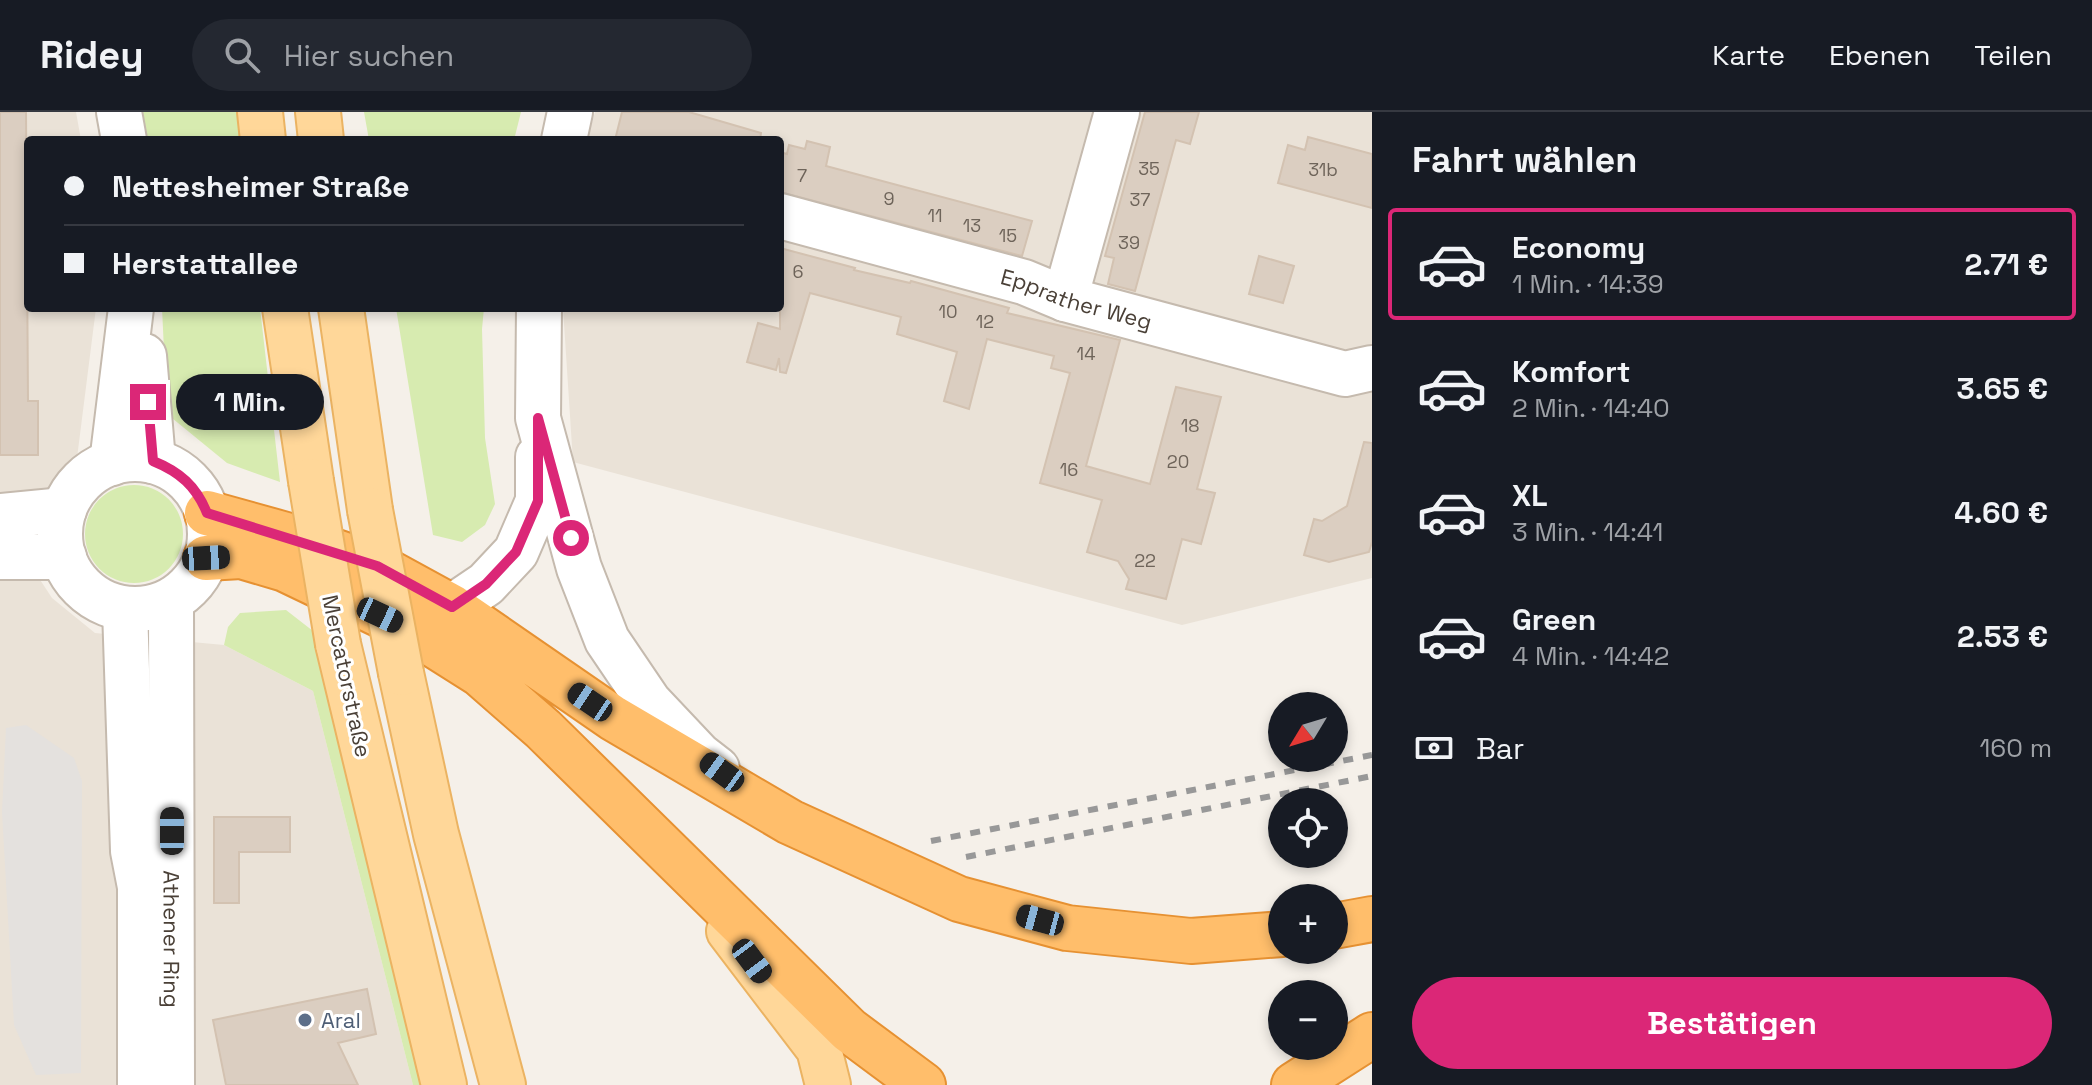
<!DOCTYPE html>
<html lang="de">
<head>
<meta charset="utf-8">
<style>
  :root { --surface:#171b24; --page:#242831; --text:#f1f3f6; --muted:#9ea1a6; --line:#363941; --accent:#db2777 }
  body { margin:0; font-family:"Space Grotesk",sans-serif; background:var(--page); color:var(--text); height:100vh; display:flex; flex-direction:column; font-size:30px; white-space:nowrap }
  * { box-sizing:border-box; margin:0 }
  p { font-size:26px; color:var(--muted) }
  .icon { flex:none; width:44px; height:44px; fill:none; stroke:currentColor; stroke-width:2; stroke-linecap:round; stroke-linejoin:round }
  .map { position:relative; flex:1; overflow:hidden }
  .sheet { display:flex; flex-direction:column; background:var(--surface); width:720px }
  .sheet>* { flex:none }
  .top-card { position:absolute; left:24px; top:24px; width:760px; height:176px; border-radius:8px; box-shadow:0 4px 12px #0003; display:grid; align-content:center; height:176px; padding:0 40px; background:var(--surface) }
  .needle { width:52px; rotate:232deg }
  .controls { position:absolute; left:1268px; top:580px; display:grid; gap:16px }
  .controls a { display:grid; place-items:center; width:80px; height:80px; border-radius:50%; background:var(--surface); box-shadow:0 4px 12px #0003; font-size:40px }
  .end { position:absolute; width:36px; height:36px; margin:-18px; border:10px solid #db2777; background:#fff; box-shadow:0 0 0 4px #fff }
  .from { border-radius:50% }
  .bubble { position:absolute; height:56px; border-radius:28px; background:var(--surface); box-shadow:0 4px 12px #0003; font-size:26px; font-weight:600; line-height:56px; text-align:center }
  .car { position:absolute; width:24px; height:48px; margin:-24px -12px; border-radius:10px; box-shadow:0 0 6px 2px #0007; background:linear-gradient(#222 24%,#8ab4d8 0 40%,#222 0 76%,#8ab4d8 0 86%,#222 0) }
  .top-card b { display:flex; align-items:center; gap:28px; height:76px; font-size:30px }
  .top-card b+b { border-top:2px solid var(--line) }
  .top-card i { width:20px; height:20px; background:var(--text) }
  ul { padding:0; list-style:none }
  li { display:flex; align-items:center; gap:24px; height:112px; margin:0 16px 12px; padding:0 24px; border:4px solid transparent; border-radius:8px }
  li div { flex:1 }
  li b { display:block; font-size:30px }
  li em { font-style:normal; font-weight:600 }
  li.current { border-color:var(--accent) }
  li>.icon { width:72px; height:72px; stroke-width:1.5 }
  h2 { padding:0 40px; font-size:36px; line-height:96px }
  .pay { display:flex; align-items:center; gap:20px; height:88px; padding:0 40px; font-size:30px }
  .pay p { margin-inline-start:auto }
  .action { display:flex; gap:16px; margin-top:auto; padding:16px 40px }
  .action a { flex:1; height:92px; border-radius:48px; background:var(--accent); color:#fff; font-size:32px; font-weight:600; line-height:92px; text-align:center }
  header { display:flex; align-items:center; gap:48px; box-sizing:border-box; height:112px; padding:0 40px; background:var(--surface); border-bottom:2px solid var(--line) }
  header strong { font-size:38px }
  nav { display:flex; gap:44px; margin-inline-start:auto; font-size:28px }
  .search { width:560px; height:72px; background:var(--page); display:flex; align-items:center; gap:20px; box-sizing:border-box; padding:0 28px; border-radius:44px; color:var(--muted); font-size:30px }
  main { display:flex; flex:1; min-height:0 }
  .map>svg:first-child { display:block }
  .residential { fill:#eae2d7 }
  .green { fill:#d7ebb0 }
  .parking { fill:#e4e1de }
  .building { fill:#dbcec1; stroke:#d3c2b1; stroke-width:2 }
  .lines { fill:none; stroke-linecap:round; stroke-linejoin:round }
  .minor-casing { stroke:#c5baae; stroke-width:48 }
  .major-casing { stroke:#ebb362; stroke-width:48 }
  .highway-casing { stroke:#e69132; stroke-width:48 }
  .minor { stroke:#fff; stroke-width:44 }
  .major { stroke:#ffd799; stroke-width:44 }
  .highway { stroke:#ffbe6b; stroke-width:44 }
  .rail { stroke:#989898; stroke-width:6; stroke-dasharray:10 10; stroke-linecap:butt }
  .major-bridge-casing { stroke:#ebb362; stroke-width:48; stroke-linecap:butt }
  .major-bridge { stroke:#ffd799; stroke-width:44 }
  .route { stroke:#db2777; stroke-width:10 }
  .service-dot { fill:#5c6f8a; stroke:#fff; stroke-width:3 }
  .labels { text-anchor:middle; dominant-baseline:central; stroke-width:6; stroke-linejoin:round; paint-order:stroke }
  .number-label { font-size:18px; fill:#6e645a }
  .street-label { font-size:22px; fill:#4a4037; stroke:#fff }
  .service-label { font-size:22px; fill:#4e5e75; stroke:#fff; text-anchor:start }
</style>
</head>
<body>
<header>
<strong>Ridey</strong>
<div class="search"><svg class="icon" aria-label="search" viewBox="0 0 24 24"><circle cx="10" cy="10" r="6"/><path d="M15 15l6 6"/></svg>Hier suchen</div>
<nav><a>Karte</a><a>Ebenen</a><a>Teilen</a></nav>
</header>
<main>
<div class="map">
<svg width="1372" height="973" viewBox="0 0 1372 973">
  <rect width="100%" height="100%" fill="#f5f0e9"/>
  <path class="residential" d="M0,0H76L81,28H28V196H96L77,346L36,390L31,454L52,486L95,521L224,533L313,579L413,973H0Z
    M595,0H1372V466L1182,513L573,350L563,196H780V28H587Z"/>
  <path class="green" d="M140,0H239L242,28H145Z
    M364,0H521L514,28H369Z
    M162,196H260L280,370L227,351L167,302Z
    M396,196H484L482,217L485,326L495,392L485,413L462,430L433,423Z
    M85 422a49 49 0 1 1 98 0a49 49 0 1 1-98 0Z
    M286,498L313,519L421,973H413L313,579L224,533L228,515L240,501Z"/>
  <path class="parking" d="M26,613L74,646L82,669L81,961L36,963L14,913L2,700L6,616Z"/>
  <path class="building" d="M0,0H26L28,289H38V343H0Z
    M622,0H689L761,21L760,28H615Z
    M1145,0H1199L1190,32L1176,28L1135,179L1108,172L1114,146L1105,144Z
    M1308,25L1372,42V96L1278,71L1288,33L1305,38Z
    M807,29L830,35L826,54L1032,109L1022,144L780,80V40L787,42L789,33L805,37Z
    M780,136L855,156L854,158L910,171L911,169L1009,196L1007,201L1120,228L1086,354L1150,372L1176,275L1221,285L1197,377L1215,381L1201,432L1182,427L1166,487L1126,477L1129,467L1118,449L1087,440L1102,388L1040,371L1070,261L1051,256L1054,244L987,227L969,297L944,289L957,240L897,222L901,205L810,181L786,261L780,260L779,246L776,258L747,250L758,211L780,217Z
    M1259,144L1294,154L1283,191L1249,182Z
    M1364,330L1372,331V430L1369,440L1329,450L1304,443L1314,407L1322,409L1347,394Z
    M214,705H290V740H239V791H214Z
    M367,877L376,922L338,931L358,973H226L213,908Z"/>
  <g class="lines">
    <defs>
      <g id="minor">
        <path d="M119,0L124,28"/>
        <path d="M564,28L570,0"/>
        <path id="s1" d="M780,104L1024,170L1065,187L1345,262L1372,256"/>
        <path d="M1065,187L1117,0"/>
        <path d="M539,196L538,306L579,456L607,528L649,590L699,643L717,657"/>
        <path d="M144,244L153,349"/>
        <circle cx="135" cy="422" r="75"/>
        <path d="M112,351L131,196"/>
        <path d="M0,404L64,398"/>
        <path d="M0,445H64"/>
        <path id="s2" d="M171,489L172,973"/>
        <path d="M452,495L486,472L516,440L538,389V345"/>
        <path d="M125,497L133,739L140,775V973"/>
      </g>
      <path id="major" d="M260,0L263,28
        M318,0L321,28
        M285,196L311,369
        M341,196L370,398
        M338,532L444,973
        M401,561L436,722L503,973
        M729,819L819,937L828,973"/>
      <path id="highway" d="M207,401L286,423L377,454L452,495L613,606L790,710L959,787L1067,816L1191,829L1282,822
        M206,446L241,444L285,457L404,514L480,562L543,617L849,918L923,973
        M1334,814L1372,807
        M1294,973L1372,923"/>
    </defs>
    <use href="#minor" class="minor-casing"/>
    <use href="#major" class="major-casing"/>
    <use href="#highway" class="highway-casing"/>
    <use href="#minor" class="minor"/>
    <use href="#major" class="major"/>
    <use href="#highway" class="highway"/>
    <path class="rail" d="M931,729L1372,643
      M966,745L1372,664"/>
    <defs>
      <path id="major-bridge" d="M311,369L338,532
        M370,398L401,561"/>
    </defs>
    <use href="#major-bridge" class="major-bridge-casing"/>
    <use href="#major-bridge" class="major-bridge"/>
  </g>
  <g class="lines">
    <path class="route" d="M148,290L153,349C180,360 196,374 207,401L377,454L452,495L486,472L516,440L538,389V306L571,426"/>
  </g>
  <circle class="service-dot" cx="305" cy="908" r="8"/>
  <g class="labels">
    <g class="number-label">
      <text x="1149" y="56">35</text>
      <text x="1323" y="57">31b</text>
      <text x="802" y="63">7</text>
      <text x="889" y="86">9</text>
      <text x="1140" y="87">37</text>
      <text x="935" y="103">11</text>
      <text x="972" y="113">13</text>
      <text x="1008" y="123">15</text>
      <text x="1129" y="130">39</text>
      <text x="798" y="159">6</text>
      <text x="948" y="199">10</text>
      <text x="985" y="209">12</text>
      <text x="1086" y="241">14</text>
      <text x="1190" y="313">18</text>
      <text x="1178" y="349">20</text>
      <text x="1069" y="357">16</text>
      <text x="1145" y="448">22</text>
    </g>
    <g class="street-label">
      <text stroke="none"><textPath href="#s1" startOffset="308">Epprather Weg</textPath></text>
      <text transform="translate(347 564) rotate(78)">Mercatorstraße</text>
      <text stroke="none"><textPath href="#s2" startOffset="338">Athener Ring</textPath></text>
    </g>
    <g class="service-label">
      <text x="321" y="908">Aral</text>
    </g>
  </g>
</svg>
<div class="controls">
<a><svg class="needle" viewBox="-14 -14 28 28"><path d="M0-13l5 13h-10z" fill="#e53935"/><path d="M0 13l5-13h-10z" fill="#9ea1a6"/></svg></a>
<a><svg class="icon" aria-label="locate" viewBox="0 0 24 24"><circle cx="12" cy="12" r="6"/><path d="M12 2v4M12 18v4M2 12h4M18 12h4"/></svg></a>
<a>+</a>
<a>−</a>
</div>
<i class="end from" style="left:571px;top:426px"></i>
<i class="end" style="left:148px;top:290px"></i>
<div class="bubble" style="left:176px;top:262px;width:148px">1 Min.</div>
<i class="car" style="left:206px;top:446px;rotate:87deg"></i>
<i class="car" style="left:380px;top:503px;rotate:115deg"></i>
<i class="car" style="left:590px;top:590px;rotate:304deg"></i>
<i class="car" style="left:722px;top:660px;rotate:306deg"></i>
<i class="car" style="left:172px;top:719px;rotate:0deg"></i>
<i class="car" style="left:1040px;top:808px;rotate:285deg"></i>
<i class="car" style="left:752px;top:849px;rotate:143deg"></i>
<div class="top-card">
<b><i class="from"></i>Nettesheimer Straße</b>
<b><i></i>Herstattallee</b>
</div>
</div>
<section class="sheet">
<h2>Fahrt wählen</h2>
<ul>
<li class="current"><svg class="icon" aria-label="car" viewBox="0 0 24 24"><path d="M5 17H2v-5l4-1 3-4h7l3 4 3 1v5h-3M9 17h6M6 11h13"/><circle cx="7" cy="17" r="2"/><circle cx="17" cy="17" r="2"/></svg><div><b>Economy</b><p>1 Min. · 14:39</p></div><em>2.71 €</em></li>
<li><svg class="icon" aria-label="car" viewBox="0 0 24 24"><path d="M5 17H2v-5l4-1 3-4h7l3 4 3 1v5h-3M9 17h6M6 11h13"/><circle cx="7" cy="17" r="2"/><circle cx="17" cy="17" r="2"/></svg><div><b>Komfort</b><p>2 Min. · 14:40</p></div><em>3.65 €</em></li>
<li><svg class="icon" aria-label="car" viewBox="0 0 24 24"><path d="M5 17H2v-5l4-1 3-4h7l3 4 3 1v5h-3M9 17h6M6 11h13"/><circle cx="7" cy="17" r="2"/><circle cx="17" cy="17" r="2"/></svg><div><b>XL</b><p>3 Min. · 14:41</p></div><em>4.60 €</em></li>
<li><svg class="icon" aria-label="car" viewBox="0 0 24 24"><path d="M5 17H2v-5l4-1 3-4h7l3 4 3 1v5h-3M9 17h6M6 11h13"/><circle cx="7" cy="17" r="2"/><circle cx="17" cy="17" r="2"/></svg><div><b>Green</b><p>4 Min. · 14:42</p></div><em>2.53 €</em></li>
</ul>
<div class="pay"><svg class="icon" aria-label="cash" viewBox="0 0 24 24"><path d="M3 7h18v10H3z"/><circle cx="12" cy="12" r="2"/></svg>Bar<p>160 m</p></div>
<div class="action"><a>Bestätigen</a></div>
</section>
</main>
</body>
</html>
